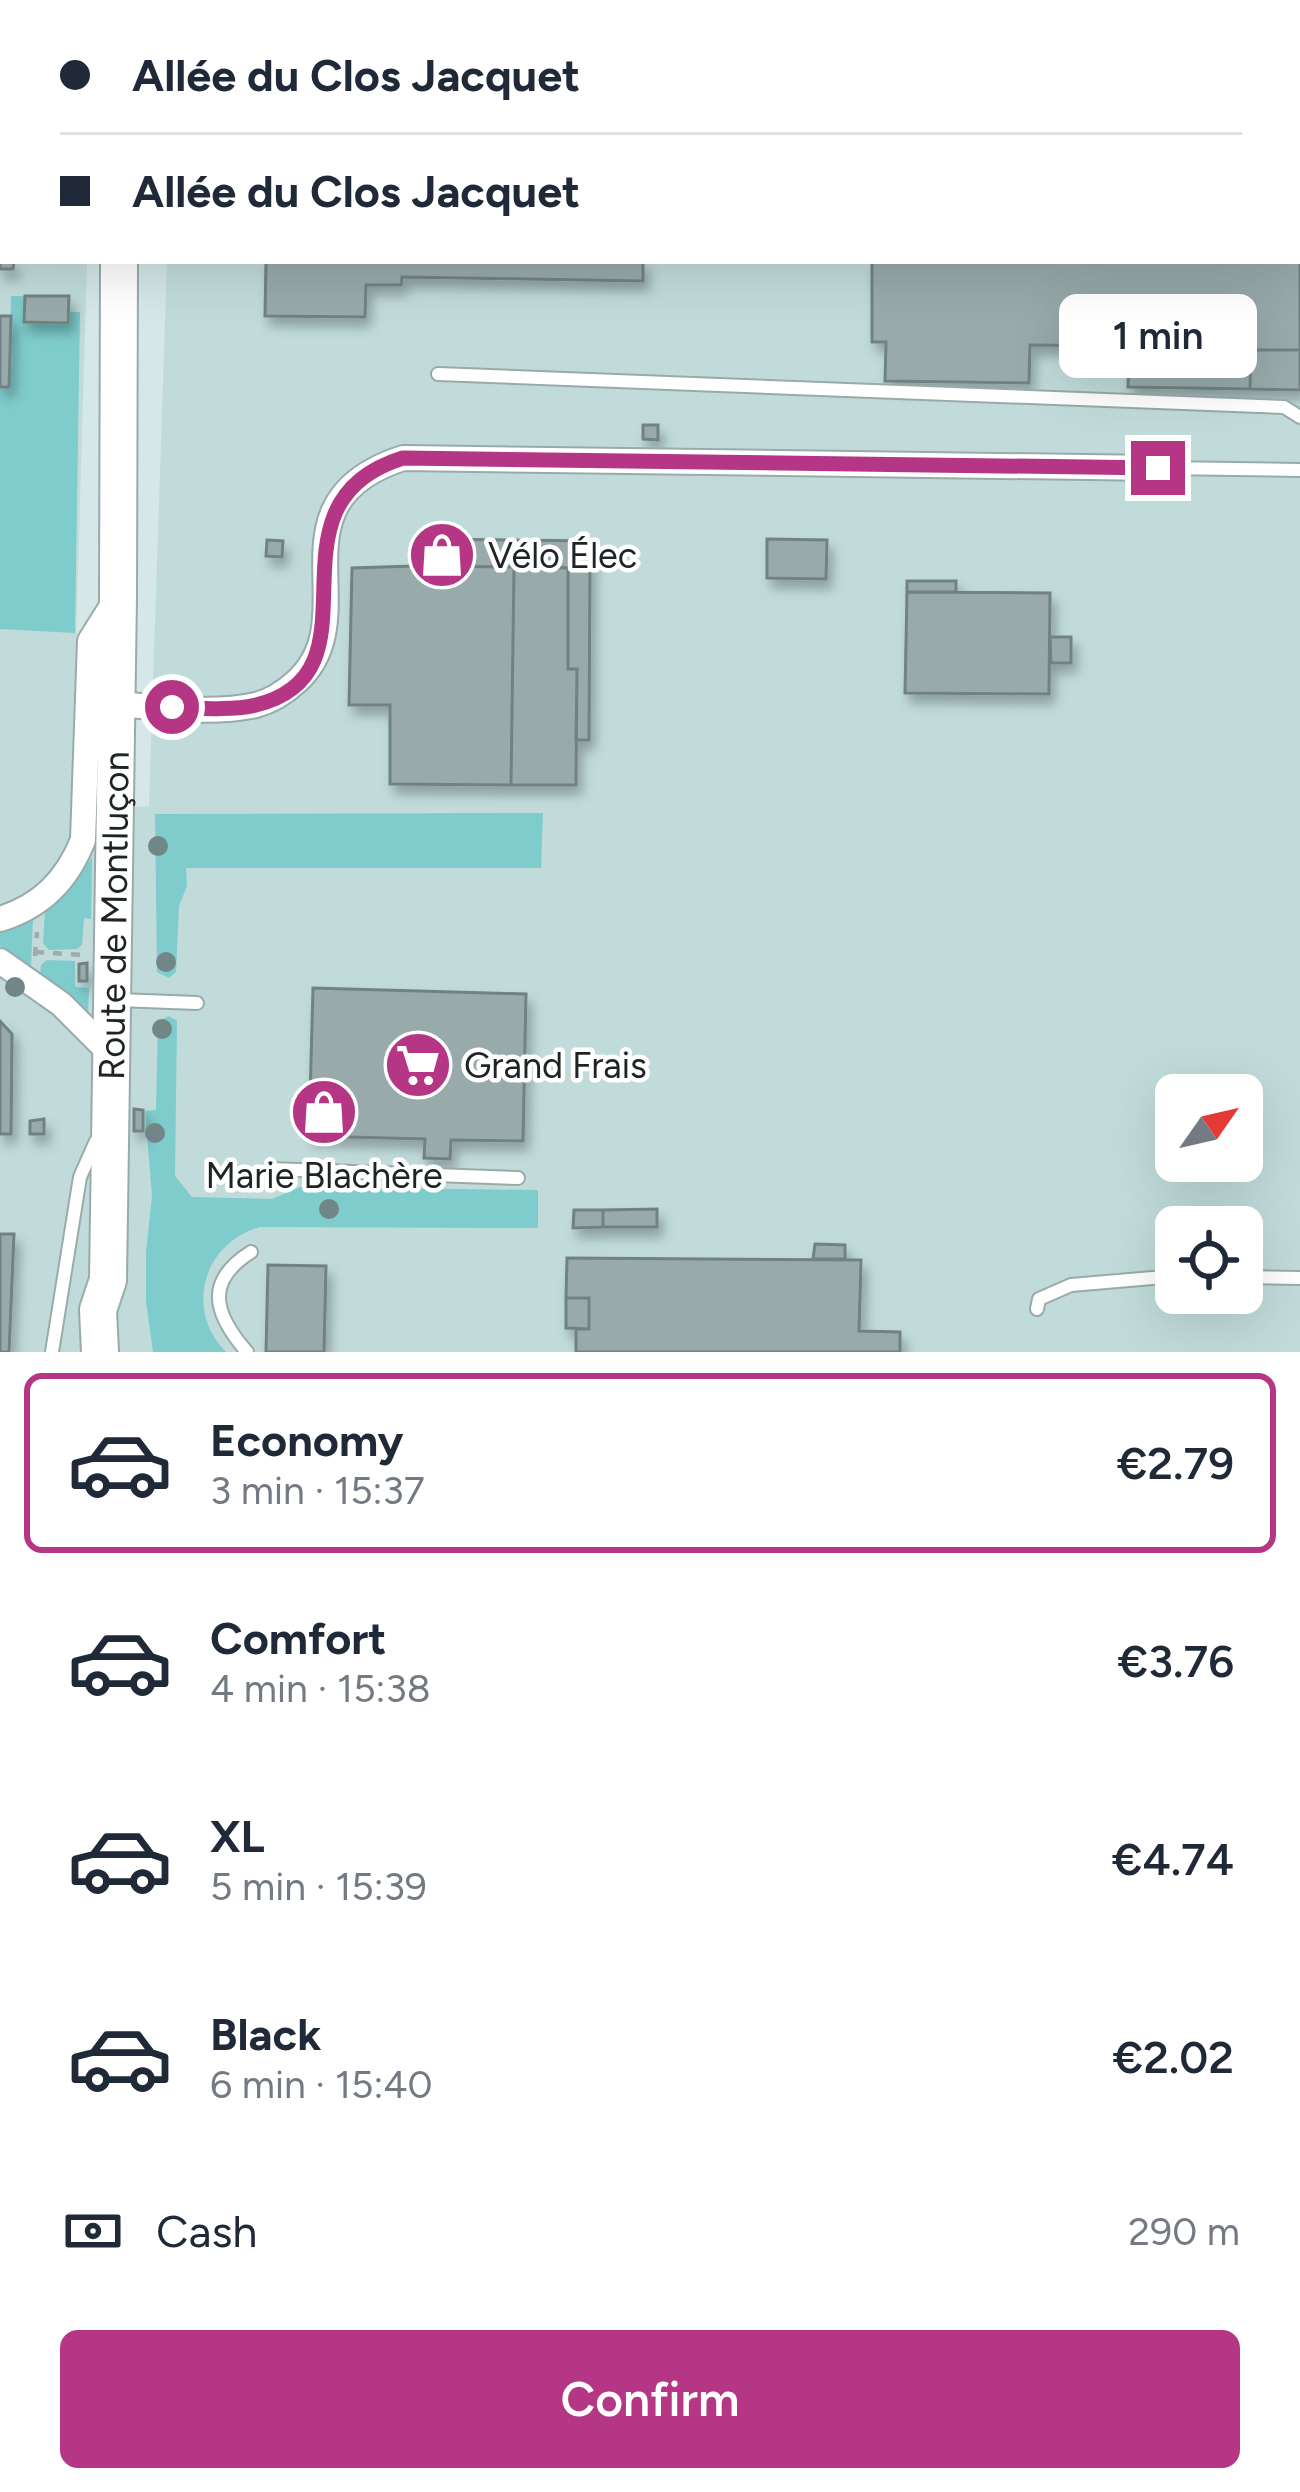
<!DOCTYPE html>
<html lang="en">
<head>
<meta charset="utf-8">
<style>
  :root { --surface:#fff; --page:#f2f2f3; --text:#1f2937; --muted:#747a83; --line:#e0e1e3; --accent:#b53684 }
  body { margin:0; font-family:Figtree,sans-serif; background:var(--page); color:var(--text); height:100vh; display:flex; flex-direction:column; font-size:45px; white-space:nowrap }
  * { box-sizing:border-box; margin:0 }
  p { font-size:39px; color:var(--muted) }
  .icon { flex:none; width:66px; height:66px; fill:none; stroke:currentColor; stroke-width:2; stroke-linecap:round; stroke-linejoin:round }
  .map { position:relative; height:1352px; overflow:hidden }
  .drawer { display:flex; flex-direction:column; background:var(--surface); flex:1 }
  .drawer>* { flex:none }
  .hud { position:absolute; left:0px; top:0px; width:1302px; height:264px; box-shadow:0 12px 48px #0002; display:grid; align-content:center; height:264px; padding:0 60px; background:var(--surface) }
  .needle { width:78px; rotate:56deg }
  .buttons { position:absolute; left:1155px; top:1074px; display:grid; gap:24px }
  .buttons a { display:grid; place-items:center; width:108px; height:108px; border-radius:18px; background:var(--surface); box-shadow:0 12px 48px #0002; font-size:60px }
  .end { position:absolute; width:54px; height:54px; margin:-27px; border:15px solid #b53684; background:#fff; box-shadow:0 0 0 6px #fff }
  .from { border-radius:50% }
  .bubble { position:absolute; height:84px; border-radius:18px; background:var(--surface); box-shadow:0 12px 48px #0002; font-size:39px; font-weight:600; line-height:84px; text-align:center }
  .hud b { display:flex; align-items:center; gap:42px; height:114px; font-size:45px }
  .hud b+b { border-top:3px solid var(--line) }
  .hud i { width:30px; height:30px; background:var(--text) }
  ul { padding:21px 0 0; list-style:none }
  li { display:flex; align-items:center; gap:36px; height:180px; margin:0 24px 18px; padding:0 36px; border:6px solid transparent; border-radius:18px }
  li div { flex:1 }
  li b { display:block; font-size:45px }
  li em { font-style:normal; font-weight:600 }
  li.selected { border-color:var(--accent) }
  li>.icon { width:108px; height:108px; stroke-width:1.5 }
  .pay { display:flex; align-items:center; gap:30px; height:132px; padding:0 60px; font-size:45px }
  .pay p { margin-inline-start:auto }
  .button { display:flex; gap:24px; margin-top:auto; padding:24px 60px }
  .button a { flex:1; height:138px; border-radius:18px; background:var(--accent); color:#fff; font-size:48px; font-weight:600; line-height:138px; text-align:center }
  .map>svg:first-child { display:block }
  .built { fill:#c1dbdb; fill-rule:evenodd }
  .green { fill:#7fcccd }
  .building { fill:#9aa; stroke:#728282; stroke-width:3; filter:url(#shadow) }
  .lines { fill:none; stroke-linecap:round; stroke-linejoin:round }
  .service-casing { stroke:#9aa; stroke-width:16 }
  .minor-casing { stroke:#9aa; stroke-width:28 }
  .primary-casing { stroke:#9aa; stroke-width:40 }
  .path { stroke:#9eacac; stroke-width:4.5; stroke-dasharray:9 9; stroke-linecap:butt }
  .service { stroke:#fff; stroke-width:12 }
  .minor { stroke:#fff; stroke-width:24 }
  .primary { stroke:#fff; stroke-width:36 }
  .tree { fill:#718687 }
  .route { stroke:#b53684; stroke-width:15 }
  .labels { text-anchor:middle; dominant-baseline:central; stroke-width:9; stroke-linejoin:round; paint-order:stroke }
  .poi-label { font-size:36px; fill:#1e2425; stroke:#fff; text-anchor:start }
  .street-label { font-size:36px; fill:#1e2425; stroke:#fff }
</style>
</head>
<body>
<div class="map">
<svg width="1300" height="1352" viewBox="0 0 1300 1352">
  <defs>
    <filter id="shadow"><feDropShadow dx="5" dy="9" stdDeviation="6" flood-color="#0004"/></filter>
  </defs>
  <rect width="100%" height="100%" fill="#d5e7e7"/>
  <path class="built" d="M0,0H83L3,3V261H87L71,811L149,806L167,261H1299V3L175,0H1300V1352H0ZM1176,1095H1242V1161H1176ZM1176,1227H1242V1293H1176Z"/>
  <path class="green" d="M11,296H25V322L67,323L68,312H80L75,633L0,629V387L9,386Z
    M543,813L541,868H186L187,886L179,906L176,972L169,978L157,972L155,814Z
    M92,857L91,919L84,918L82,945L77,949L49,950L43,943L45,911L62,898Z
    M33,918L31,967L0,946V933Z
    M47,960L75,961V987L89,988L88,1015L40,974L41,965Z
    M169,1016L177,1021L175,1176L192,1197L272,1199L300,1187L538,1190V1228L260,1227C203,1243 184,1310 226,1352H153L146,1301V1252L152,1196L145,1111L156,1110L158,1022Z"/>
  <path class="building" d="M0,0H25L3,3V62Z
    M243,0H646L243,3Z
    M874,0H1300V350H1251L1250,389L1128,387L1129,346L1030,345L1029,383L885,381L886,342H872V261H1299V3H874Z
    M0,93L3,261H14L13,269H0Z
    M266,261H643V281L402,277L401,285H366L365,317L265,316Z
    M25,296H69L68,323L24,322Z
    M0,316H11L9,387H0Z
    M1251,350H1300V390L1250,389Z
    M643,425H658V440L643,439Z
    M415,539L514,540V567L415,566Z
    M767,539L827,540L826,579L767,578Z
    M267,540L283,541L282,557L266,556Z
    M514,540L591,541L590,568L514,567Z
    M415,566L514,567L511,785L390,784V705H349L352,568Z
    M514,567L568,568V669H577L576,785H511Z
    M568,568H590L589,740H576L577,669H568Z
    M907,581H956V592H907Z
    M907,592L1050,593L1049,694L905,693Z
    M1050,637H1071V663H1051Z
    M87,963V981H79V964Z
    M313,988L526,994L523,1141L451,1140L450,1159L424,1158L425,1139L309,1136Z
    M0,1021L12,1034L11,1134H0Z
    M134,1109L143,1110V1131H134Z
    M44,1119V1134H30V1121Z
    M657,1209V1227H603V1210Z
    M574,1210H603V1227L573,1228Z
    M0,1234H14L9,1352H0Z
    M815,1244L845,1245V1259H813Z
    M567,1258L861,1260L859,1331L900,1332V1352H576V1329H589V1298H566Z
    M268,1265L326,1266L324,1352H266Z
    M566,1298H589V1329L566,1328Z"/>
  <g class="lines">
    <defs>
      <path id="service" d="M438,374L1284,407L1300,417
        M1159,468L1300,470
        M118,1000L197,1003
        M270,1169L518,1178
        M1242,1277L1300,1278
        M1037,1309L1039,1299L1071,1285L1176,1276
        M52,1352L80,1177L96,1141
        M247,1352C215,1315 203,1282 251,1252"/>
      <path id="minor" d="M116,704C160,707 212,715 256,705C271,701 284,693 296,682C370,616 264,503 403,458L1158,468
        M0,919C42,906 67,880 83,840L90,641L117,598
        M0,961L61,1004L110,1053"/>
      <g id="primary">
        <path d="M107,0V3"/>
        <path d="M139,3L140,0"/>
        <path id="s1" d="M100,1352L98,1310L108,1280L118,596L119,261"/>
      </g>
    </defs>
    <use href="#service" class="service-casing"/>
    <use href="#minor" class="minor-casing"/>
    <use href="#primary" class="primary-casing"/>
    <path class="path" d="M35,952L84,955
      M35,956L37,932"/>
    <use href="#service" class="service"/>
    <use href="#minor" class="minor"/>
    <use href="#primary" class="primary"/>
  </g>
  <g class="tree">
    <circle cx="158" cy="846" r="10"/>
    <circle cx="166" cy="962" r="10"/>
    <circle cx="15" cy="987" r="10"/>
    <circle cx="162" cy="1029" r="10"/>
    <circle cx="155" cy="1133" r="10"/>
    <circle cx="329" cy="1209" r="10"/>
  </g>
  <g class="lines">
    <path class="route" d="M172,707C200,708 229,711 256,705C390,672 254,504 403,458L1158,468"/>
  </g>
  <defs>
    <symbol id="shop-disc" viewBox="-11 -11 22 22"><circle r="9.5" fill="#b53684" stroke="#fff"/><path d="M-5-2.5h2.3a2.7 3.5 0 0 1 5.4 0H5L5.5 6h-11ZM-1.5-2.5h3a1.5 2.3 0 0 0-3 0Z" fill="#fff"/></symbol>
    <symbol id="supermarket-disc" viewBox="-11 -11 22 22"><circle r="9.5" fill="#b53684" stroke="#fff"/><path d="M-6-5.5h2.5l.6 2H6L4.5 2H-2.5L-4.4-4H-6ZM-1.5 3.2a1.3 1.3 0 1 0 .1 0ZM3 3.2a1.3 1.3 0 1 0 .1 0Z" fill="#fff"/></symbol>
  </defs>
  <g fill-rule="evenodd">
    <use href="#shop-disc" x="404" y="517" width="76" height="76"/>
    <use href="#supermarket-disc" x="380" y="1027" width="76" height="76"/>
    <use href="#shop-disc" x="286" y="1074" width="76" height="76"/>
  </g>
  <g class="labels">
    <g class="poi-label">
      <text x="488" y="555">Vélo Élec</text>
      <text x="464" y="1065">Grand Frais</text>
      <text x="324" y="1175" text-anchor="middle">Marie Blachère</text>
    </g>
    <g class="street-label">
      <text stroke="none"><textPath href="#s1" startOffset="438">Route de Montluçon</textPath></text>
    </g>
  </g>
</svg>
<div class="buttons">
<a><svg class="needle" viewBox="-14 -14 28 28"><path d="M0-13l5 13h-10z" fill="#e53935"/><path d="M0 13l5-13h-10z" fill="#747a83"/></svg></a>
<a><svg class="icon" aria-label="locate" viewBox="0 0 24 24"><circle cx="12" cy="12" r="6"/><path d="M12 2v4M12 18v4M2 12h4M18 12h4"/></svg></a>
</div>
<i class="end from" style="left:172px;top:707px"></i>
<i class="end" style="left:1158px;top:468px"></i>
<div class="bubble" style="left:1059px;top:294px;width:198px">1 min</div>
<div class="hud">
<b><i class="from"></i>Allée du Clos Jacquet</b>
<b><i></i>Allée du Clos Jacquet</b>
</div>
</div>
<section class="drawer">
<ul>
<li class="selected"><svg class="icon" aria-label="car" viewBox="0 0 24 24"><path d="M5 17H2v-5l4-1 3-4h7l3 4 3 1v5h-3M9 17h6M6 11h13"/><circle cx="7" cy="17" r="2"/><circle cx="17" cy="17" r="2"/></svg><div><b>Economy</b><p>3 min · 15:37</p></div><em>€2.79</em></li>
<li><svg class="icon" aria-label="car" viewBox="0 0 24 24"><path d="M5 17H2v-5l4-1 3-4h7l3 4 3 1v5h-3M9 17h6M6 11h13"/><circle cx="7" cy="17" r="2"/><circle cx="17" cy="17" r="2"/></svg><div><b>Comfort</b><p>4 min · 15:38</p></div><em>€3.76</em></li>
<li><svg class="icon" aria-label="car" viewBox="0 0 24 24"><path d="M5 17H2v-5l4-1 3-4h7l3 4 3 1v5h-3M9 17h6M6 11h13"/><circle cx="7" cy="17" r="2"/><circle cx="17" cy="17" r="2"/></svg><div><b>XL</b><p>5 min · 15:39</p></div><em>€4.74</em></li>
<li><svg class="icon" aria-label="car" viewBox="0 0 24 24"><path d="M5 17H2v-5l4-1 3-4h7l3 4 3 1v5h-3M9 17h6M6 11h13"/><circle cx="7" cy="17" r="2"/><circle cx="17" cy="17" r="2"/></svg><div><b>Black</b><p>6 min · 15:40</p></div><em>€2.02</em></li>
</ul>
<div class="pay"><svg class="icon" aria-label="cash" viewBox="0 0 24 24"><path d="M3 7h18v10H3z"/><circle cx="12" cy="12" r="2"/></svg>Cash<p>290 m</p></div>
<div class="button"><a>Confirm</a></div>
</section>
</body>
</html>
